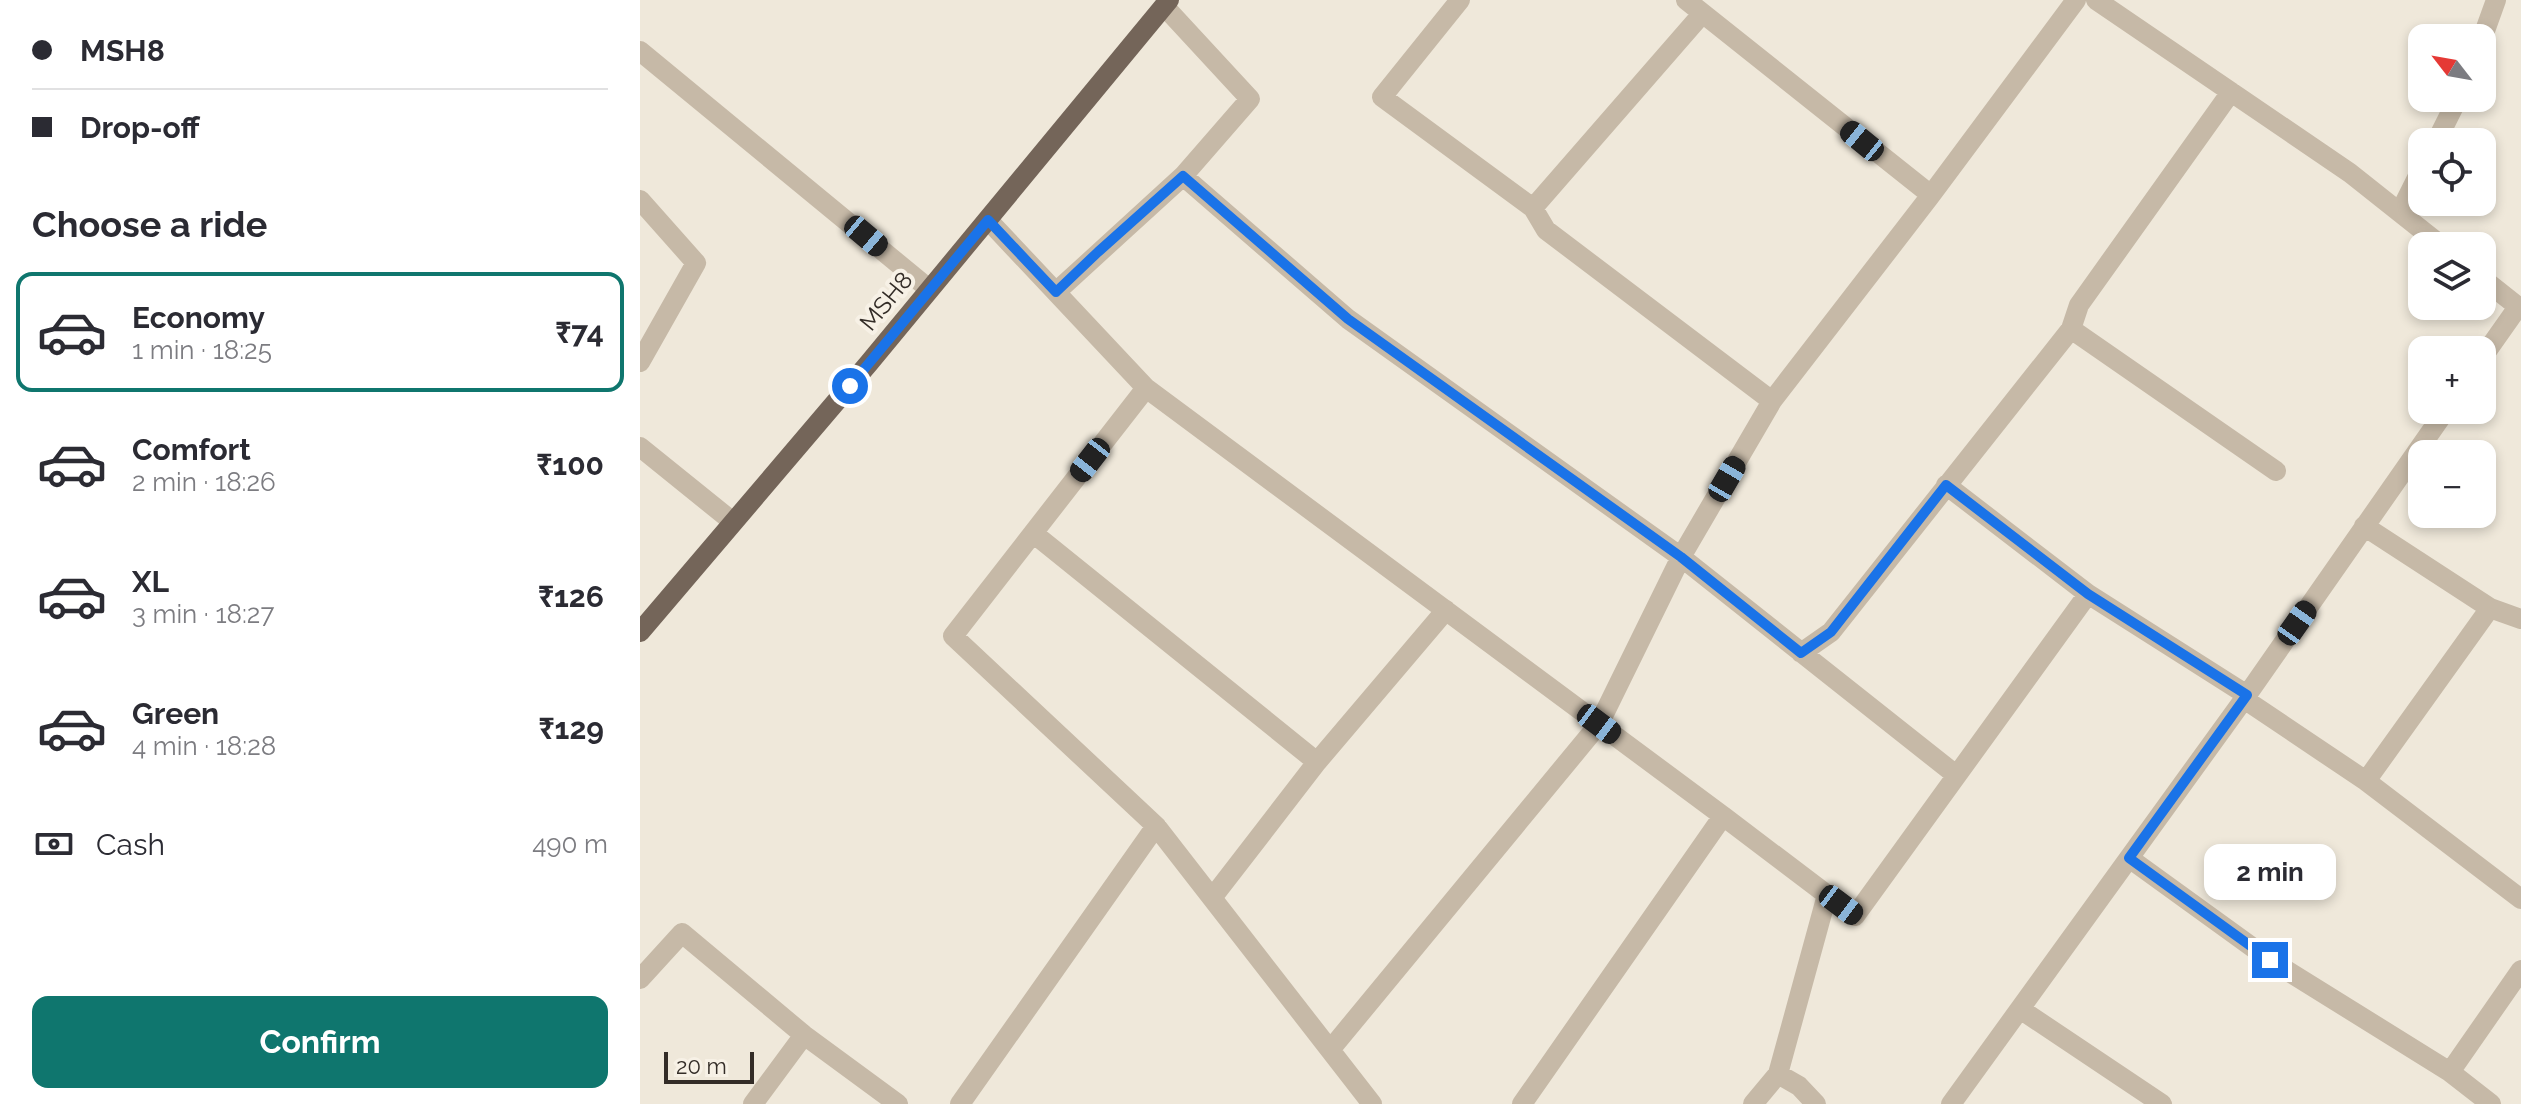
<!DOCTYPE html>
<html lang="en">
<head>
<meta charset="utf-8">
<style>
  :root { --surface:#fff; --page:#f7f7f7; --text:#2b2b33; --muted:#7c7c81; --line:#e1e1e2; --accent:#0f766e }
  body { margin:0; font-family:Raleway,sans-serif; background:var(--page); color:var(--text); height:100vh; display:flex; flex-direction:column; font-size:30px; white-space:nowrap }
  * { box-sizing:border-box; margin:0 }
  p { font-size:26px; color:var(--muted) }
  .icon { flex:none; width:44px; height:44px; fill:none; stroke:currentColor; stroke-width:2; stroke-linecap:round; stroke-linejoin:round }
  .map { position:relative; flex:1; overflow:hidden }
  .panel { display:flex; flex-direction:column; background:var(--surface); width:640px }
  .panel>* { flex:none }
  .top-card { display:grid; align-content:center; height:176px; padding:0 32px; background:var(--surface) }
  .needle { width:52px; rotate:301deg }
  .controls { position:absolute; left:1768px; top:24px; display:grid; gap:16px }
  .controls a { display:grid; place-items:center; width:88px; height:88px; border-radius:16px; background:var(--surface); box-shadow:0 4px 12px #0003; font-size:40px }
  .scale { position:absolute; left:24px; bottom:20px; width:90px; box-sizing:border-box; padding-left:8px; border:4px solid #332c27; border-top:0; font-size:22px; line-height:28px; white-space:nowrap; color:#332c27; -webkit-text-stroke:6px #f7f1e6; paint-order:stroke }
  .end { position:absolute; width:36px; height:36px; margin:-18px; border:10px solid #1a73e8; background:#fff; box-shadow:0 0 0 4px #fff }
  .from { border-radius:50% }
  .bubble { position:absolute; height:56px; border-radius:16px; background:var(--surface); box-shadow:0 4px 12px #0003; font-size:26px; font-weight:700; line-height:56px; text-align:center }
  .car { position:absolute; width:24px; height:48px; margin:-24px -12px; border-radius:10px; box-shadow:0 0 6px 2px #0007; background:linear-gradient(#222 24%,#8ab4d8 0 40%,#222 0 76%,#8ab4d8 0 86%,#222 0) }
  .top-card b { display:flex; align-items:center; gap:28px; height:76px; font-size:30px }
  .top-card b+b { border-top:2px solid var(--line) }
  .top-card i { width:20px; height:20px; background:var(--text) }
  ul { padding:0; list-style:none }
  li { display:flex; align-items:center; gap:24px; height:120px; margin:0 16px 12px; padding:0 16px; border:4px solid transparent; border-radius:16px }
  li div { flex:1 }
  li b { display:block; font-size:30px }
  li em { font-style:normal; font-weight:700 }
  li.selected { border-color:var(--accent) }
  li>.icon { width:72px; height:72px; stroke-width:1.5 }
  h2 { padding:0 32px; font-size:36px; line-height:96px }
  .pay { display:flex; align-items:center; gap:20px; height:88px; padding:0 32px; font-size:30px }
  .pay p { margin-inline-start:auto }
  .cta { display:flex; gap:16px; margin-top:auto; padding:16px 32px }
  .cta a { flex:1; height:92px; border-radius:16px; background:var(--accent); color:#fff; font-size:32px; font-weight:700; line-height:92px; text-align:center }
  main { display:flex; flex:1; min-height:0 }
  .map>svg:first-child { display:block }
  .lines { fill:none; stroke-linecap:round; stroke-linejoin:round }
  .minor { stroke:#c6b9a7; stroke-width:20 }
  .primary { stroke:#746559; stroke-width:20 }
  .route { stroke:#1a73e8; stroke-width:10 }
  .labels { text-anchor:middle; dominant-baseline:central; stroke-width:8; stroke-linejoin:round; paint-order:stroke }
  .street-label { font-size:24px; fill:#332c27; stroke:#f7f1e6 }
</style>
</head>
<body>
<main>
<section class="panel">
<div class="top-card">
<b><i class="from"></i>MSH8</b>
<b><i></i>Drop-off</b>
</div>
<h2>Choose a ride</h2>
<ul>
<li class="selected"><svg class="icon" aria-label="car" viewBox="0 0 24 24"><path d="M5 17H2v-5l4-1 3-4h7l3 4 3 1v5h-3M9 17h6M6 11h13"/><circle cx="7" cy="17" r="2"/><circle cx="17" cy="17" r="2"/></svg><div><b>Economy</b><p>1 min · 18:25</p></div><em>₹74</em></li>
<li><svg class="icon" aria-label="car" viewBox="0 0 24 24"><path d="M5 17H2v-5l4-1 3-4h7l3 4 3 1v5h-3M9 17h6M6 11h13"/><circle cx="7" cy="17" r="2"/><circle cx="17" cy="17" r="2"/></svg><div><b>Comfort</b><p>2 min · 18:26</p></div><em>₹100</em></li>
<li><svg class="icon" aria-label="car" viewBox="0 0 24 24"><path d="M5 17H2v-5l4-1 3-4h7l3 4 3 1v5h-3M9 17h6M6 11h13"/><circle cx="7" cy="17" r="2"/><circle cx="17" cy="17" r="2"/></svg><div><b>XL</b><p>3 min · 18:27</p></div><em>₹126</em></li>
<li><svg class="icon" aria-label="car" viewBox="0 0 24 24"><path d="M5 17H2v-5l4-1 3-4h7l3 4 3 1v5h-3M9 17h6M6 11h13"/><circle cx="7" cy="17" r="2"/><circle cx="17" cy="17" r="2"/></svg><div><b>Green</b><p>4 min · 18:28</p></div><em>₹129</em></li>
</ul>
<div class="pay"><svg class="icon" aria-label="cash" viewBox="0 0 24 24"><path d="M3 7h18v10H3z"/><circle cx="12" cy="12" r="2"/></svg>Cash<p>490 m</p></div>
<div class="cta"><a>Confirm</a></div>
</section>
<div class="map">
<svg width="1881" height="1104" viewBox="0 0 1881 1104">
  <rect width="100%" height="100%" fill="#efe8da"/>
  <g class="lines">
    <path class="minor" d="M820,0L742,97L893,208L906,230L1132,401
      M1046,0L1291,195
      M1456,0L1710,173L1802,246
      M1842,39L1856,0
      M0,51L289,289
      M1796,142L1818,98
      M543,176L708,319L1041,557L1316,775
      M0,200L56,263L0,362
      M893,208L1062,14
      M1760,212L1782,168
      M348,220L506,388L313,636L516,826L732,1104
      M1842,278L1881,309
      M416,292L543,176L610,99L524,6
      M1431,329L1636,471
      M1842,358L1878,307
      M506,388L1083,816L882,1104
      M0,447L93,522
      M1306,485L1448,594
      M1724,526L1850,608L1881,619
      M393,533L677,762
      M1161,653L1191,632L1431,329L1439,305L1591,92
      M1604,699L1726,781L1881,899
      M1726,781L1850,608
      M1083,816L1215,916L1448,594L1607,695
      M1489,858L1630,960L1810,1072L1851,1104
      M572,898L677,762L806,610
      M0,979L42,933L164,1035L258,1104
      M1380,1009L1522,1104
      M690,1050L959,724L1041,557L1132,401L1291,195L1436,0
      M1810,1072L1881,970
      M1138,1074L1159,1086L1176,1104
      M113,1104L164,1035
      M320,1104L516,826
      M1113,1104L1138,1074L1187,895
      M1311,1104L1607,695L1806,410"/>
    <path class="primary" d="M0,632L229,363L529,0"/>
  </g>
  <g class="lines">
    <path class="route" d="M210,386L348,220L416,292L458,252L543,176L708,319L1041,557L1161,653L1191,632L1306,485L1448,594L1607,695L1489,858L1630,960"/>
  </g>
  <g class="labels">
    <g class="street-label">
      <text transform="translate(246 301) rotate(-51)">MSH8</text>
    </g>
  </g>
</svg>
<div class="controls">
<a><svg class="needle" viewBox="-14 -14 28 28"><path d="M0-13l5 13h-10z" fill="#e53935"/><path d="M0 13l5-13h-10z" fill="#7c7c81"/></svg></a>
<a><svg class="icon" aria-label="locate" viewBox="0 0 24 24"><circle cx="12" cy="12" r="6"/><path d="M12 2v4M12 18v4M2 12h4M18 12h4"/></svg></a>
<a><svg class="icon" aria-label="layers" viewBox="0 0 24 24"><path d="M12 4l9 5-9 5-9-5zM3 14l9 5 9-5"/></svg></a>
<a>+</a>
<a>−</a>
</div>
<div class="scale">20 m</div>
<i class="end from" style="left:210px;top:386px"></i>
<i class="end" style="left:1630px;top:960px"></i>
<div class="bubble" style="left:1564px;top:844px;width:132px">2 min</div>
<i class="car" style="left:1222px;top:141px;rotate:309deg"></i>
<i class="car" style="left:226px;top:236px;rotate:130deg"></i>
<i class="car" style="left:450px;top:460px;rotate:218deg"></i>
<i class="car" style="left:1087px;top:479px;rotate:30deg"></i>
<i class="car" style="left:1657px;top:623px;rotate:35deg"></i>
<i class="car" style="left:959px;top:724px;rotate:127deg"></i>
<i class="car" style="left:1201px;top:905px;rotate:127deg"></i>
</div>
</main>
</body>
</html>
